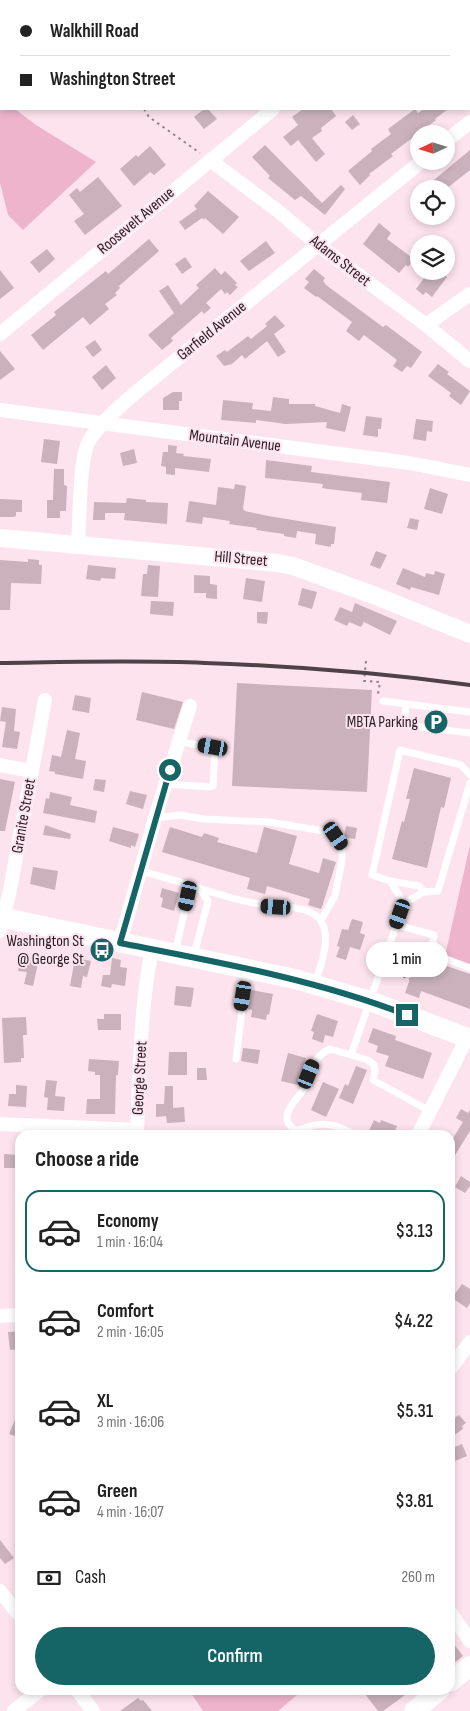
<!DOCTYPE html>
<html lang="en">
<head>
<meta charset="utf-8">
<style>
  :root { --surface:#fff; --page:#f2f2f2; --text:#222; --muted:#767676; --line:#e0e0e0; --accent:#156566 }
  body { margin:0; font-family:"Sofia Sans Condensed",sans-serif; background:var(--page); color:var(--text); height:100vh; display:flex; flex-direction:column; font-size:19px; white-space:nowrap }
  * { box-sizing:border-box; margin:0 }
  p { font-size:16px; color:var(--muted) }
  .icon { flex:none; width:28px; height:28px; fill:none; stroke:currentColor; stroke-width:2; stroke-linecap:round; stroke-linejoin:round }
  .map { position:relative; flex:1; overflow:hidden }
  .details { position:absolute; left:15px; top:1130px; width:440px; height:565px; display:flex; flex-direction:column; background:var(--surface); border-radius:15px; box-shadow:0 2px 8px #0003 }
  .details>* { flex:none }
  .hud { position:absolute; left:0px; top:0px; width:470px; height:110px; box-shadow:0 2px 8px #0003; display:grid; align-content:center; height:110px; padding:0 20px; background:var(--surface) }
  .needle { width:32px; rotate:266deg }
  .controls { position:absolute; left:410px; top:125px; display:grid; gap:10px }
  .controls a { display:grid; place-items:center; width:45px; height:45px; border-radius:50%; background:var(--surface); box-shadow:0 2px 8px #0003; font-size:25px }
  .end { position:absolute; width:22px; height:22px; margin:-11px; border:6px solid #156566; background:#fff; box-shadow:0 0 0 2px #fff }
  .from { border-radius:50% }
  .bubble { position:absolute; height:35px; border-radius:18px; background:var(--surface); box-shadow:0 2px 8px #0003; font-size:16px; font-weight:600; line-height:35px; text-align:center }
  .car { position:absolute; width:15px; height:30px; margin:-15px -8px; border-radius:6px; box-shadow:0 0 4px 1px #0007; background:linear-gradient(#222 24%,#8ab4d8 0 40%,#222 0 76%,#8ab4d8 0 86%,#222 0) }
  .hud b { display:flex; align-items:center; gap:18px; height:48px; font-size:19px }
  .hud b+b { border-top:1px solid var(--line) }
  .hud i { width:12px; height:12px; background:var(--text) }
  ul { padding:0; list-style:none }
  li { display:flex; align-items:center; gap:15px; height:82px; margin:0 10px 8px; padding:0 10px; border:2px solid transparent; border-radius:15px }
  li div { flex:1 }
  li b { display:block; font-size:19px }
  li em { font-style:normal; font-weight:600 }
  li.current { border-color:var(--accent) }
  li>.icon { width:45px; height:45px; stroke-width:1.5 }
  h2 { padding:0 20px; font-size:22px; line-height:60px }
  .pay { display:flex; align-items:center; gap:12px; height:55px; padding:0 20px; font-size:19px }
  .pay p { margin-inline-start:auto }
  .action { display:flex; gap:10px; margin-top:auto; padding:10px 20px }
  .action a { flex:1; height:58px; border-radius:30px; background:var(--accent); color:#fff; font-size:20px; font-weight:600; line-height:58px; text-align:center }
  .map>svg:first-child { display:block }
  .green { fill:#eeb4cc }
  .building { fill:#cab1bb }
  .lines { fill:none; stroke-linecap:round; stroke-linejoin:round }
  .path { stroke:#918087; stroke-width:2; stroke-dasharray:2.5 4; stroke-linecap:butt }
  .service { stroke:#fff; stroke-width:7 }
  .minor { stroke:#fff; stroke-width:14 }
  .tertiary { stroke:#fff; stroke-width:18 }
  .secondary { stroke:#fff; stroke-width:20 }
  .rail { stroke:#4e4247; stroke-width:4 }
  .route { stroke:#156566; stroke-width:6 }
  .labels { text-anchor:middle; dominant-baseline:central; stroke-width:4; stroke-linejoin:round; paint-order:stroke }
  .street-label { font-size:16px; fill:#261d21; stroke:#fde3ed }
  .poi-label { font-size:16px; fill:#261d21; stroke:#fde3ed; text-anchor:end }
</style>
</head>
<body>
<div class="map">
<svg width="470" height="1711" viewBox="0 0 470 1711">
  <rect width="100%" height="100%" fill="#fde3ed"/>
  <path class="green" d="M0,97L1,109H15L36,125L96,162L23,230L8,215L0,183Z
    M470,845V965L445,956Z
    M189,1690H303L278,1711H203Z"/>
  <path class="building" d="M204,109H208L217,119L204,129L194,117Z
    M303,109H331L336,116L321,128L322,131L312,138L325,154L316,162L298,140L291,146L283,137L298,125L292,117Z
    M415,109L418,113L424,109H448L435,119L436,120L391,154L393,156L369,174L370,175L360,185L348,171L372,151L371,149L391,134L388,129Z
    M353,115L360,124L352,130L345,122Z
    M265,145L322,203L341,185L345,189L325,215L301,196L295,200L268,178L270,176L252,157Z
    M150,146L166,165L154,175L150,172L134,186L120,169L136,155L138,157Z
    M470,150V170L446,189H423Z
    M98,177L122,206L85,235L74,221L84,214L69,195L77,188L80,192Z
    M208,191L239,217L223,234L205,218L204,220L202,218L185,230L179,222L197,209L194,206Z
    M379,223L391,233L387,239L414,259L408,267L406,265L399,273L363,244Z
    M149,239L159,251L119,286L120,288L115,293L117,295L105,304L109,309L90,325L83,317L43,350L31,335L56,315L54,312L106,271L108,274Z
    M266,241L275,253L249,271L240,261Z
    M47,249L55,259L39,273L30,262Z
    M185,257L192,267L182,274L175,264Z
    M215,268L221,275L225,271L237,283L235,285L238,287L230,295L227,292L225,294L221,289L206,303L211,308L204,314L202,311L171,338L173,341L162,350L148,335L174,313L159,291L168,285L181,305L199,288L196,285Z
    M314,269L325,278L323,281L326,285L383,327L386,325L422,352L411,368L407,366L402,372L393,366L397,360L364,335L359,341L346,331L352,322L317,296L316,297L304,288L309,282L305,279Z
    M0,270L14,288L0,299Z
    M429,271H440L447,277L432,297L426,292L423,295L416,289Z
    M275,315L285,326L274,334L286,352L278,357L267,341L245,359L242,355L232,364L224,366L216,356L225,350L227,352L248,336L251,339L267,326L265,324Z
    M95,340L102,350L93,357L85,347Z
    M0,351L15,369L0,380Z
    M438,364L449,372L447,374L470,391L461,405L449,396L451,393L428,376Z
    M106,365L116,378L102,390L92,377Z
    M173,392H182V401H179V410H163V398Z
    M273,397L289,399V404H315V406L340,413L342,404L351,407L345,432L326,428L327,422L286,424L256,420V423L221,420L223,400L253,403L252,409L271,411Z
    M366,416L382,418L381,429H378V437L363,435Z
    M416,419L433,421L432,432L427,431L426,441L413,439Z
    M44,439L60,441L57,464L41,462Z
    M168,445L177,446L176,453L184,454L183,456L211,459L209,472L175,468V475L166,474V467L161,466L163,452H168Z
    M134,449L137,463L123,466L120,453Z
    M266,460L312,466L311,472L390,482L387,503L361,500L362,493L328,489L322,488L323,484L265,478Z
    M54,469H64V485L67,486L66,511H60V518H47V500H53Z
    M235,484L246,486L243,509L245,511L268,516L336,527L334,544H331V547L315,544L316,534L297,531L296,538L284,536V534L256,530L257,528L229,524L230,521L203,517L202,524L186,522L189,501L216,505L218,487L234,489Z
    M430,488L448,494L442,514L424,509Z
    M127,498L146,500V502L168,503L167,524L124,520L125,513H105V520H93L94,502L126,503Z
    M0,499L22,500V512H16V516L13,517H0Z
    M410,518L419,520L417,530L407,528Z
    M376,551L387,555L380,569L370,565Z
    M28,559L39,560V565H42L41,584L11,583L10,610H0V560L28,562Z
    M88,565L116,568L115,579L101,578L100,581L86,579Z
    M148,565L160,566L158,597L141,596L143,574H147Z
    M403,568L425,577L426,573L434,575L435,571L445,574L439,595L411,587L410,590L396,584Z
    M194,575L210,576V584L217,585V599L206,598V593H194Z
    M246,578L265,581L262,602L243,599Z
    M302,588L317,592L312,609L298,605Z
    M151,601L174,602L173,616L150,614Z
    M355,603L397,621L390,635L364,622L361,627L349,622L347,626L334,620L340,607L352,612Z
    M257,612H268L267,624L257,623Z
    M237,683L372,690L367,792L232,786Z
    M142,692L183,702L174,729L136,720Z
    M75,695L91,698L89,713L72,710Z
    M2,707L16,709L14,731L20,732L17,749L2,747L6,722L0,721Z
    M67,730L80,733L75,759L86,761L83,779L55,774V772L49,771L52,755L61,757Z
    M414,768L451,778L444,808L441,807L427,868L392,859L402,821L404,822L410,799H406Z
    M0,779L15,782L5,831H0Z
    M95,779L106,780L104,792L93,790Z
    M130,791L147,795L143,809L126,804Z
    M50,792L72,797L70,805L97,811L95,823L43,813L46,798L49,799Z
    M45,825L71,834L70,839L43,835Z
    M346,826L357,828L355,839L344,837Z
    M113,827L139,834L135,847L131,845V848L109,841Z
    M170,827L202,837L204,833L219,838L217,842L257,853L264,827L297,836L289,864L319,873L323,858L336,862L322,907L321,909L308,905L310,899L267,886L265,894L247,889L250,878L162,852Z
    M33,867L58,871L55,890L30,884Z
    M162,888L179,893L174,911L161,907L163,898L160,897Z
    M352,919L363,922L360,933L365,935L360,950L350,947L346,960L336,957L340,947L337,946L342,929L348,930Z
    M21,955L39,959L33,986L24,984L27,972L18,971Z
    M418,956L470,974V1009L421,991L419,998L405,993Z
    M75,958L91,961L87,977L83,976L81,988L70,986Z
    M112,958L121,960L120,967L127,968L125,986L112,984L111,988L101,986L103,975H110Z
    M176,986L194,988L191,1007L174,1005Z
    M252,990L273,994L269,1015L267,1014L266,1020L251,1017L252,1010L248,1009Z
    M104,1014H121V1030H98L97,1019H104Z
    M317,1014L338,1021L333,1037L325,1035L323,1043L312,1039L314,1032L311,1031Z
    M26,1017L27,1035H23L24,1058H21V1062L4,1063L2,1018Z
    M373,1028L396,1036L395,1040L432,1053L423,1079L385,1066L389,1056L376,1052L378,1046L368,1042Z
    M243,1048L260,1050L258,1064L241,1061Z
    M169,1052H187V1075H168Z
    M288,1053L306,1058L298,1085L281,1081Z
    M89,1059L119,1061L118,1075H116L115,1114H86L87,1099H100V1075H95V1072L88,1071Z
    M356,1066L367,1070L353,1104L339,1098L345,1084L348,1086Z
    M197,1068H206L207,1080H197Z
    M46,1080L57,1081L55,1096L65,1097L64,1111L47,1110L48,1098L44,1097Z
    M323,1082L339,1089L326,1117L311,1110Z
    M16,1085L27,1086L26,1107L8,1106L9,1094H16Z
    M165,1086H173V1108L184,1107L185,1122L167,1123L166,1116L156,1117V1104H164Z
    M461,1109L468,1113L470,1110V1131L450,1163V1143L463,1122L456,1118Z
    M374,1120L380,1123L381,1120L397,1126L393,1135H367Z
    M4,1154L20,1155V1168H4Z
    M461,1176L470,1182V1186L465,1193L455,1187Z
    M462,1284L470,1289V1303L467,1308L452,1298Z
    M20,1331V1349L10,1350L8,1332Z
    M20,1408V1438L9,1434Z
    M459,1415L466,1423L462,1426L463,1429L450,1438V1421Z
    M462,1444L467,1456L455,1461L450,1449Z
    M0,1540L14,1558L5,1564L0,1558Z
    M450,1639L463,1656L450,1666Z
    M362,1690H412L383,1711H378Z
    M138,1698L141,1701L143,1700L152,1711H120Z"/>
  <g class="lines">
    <path class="path" d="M148,0L149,1
      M144,109L149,117L200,153
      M366,661L364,681L380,682L378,694
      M408,948L426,955
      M391,972L410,979
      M404,976L413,946"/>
    <path class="service" d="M383,701L470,712
      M406,704L404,725L470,733
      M166,784L210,787L213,786L215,750L213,747L179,742
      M155,818L180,815L204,819L269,822L318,830L336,836L342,845V860L335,896L321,920
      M140,871C188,882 234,904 283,907C296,908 314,909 321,921C332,939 320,966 315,984
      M390,881L419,886L424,892
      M404,903L390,881L372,875L400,750L461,765L470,775
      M397,925L434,935C432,945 433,951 441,957L470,968
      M175,953L188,896L199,887L208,901L194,955
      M351,1055L404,903L424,892L438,891L470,783
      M236,1059L247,970
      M355,1135C342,1128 331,1122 315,1125C308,1126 303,1130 295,1130C274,1116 300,1098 307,1084C314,1067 312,1058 330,1049L368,1060L374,1065L375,1071L373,1080L430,1111"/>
    <path class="minor" d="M408,1L410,0
      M446,141L470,122
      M210,160L278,211L318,245L426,325L470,361
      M426,325L470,294
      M0,334L273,109
      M0,410L409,463L470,475
      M78,545C80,522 79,458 89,441C100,423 123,403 140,389L422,161
      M0,765L31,771
      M0,931L10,890L45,700
      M120,943L155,818L190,706
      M0,1124L137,1130C140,1070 140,1008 152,949
      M418,1135L467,1038
      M0,1316L20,1315
      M450,1369L470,1342
      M0,1591L20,1616
      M450,1612L470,1641
      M77,1690L93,1711
      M14,1711L40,1690"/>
    <path class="tertiary" d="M0,538L278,563L293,566L376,596L470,634"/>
    <path class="secondary" d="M0,917L295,979L370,1001L470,1039
      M450,1682L470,1666
      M414,1711L440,1690"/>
    <path class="rail" d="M0,663C68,662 137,660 205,663C293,666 382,673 470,685"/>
  </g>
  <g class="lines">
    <path class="route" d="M170,770L120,943C217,962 314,979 407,1015"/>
  </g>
  <defs>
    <symbol id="parking-disc" viewBox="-11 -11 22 22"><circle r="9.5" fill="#156566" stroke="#fde3ed"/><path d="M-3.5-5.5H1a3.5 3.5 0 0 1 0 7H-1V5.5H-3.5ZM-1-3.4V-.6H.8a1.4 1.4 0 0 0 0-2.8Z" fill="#fff"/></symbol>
    <symbol id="bus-disc" viewBox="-11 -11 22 22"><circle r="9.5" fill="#156566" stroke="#fde3ed"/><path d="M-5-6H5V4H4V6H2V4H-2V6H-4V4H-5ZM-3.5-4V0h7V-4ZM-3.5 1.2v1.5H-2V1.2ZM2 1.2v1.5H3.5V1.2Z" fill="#fff"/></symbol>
  </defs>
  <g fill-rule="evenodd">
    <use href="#parking-disc" x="422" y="708" width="28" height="28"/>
    <use href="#bus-disc" x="88" y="936" width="28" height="28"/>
  </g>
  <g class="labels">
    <g class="street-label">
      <text transform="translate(136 221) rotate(-40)">Roosevelt Avenue</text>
      <text transform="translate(340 261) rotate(38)">Adams Street</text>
      <text transform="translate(212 331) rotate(-39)">Garfield Avenue</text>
      <text transform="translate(235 441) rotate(7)">Mountain Avenue</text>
      <text transform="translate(241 559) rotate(5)">Hill Street</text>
      <text transform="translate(24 816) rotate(-80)">Granite Street</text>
      <text transform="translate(140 1078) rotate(-87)">George Street</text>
    </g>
    <g class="poi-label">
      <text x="418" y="722">MBTA Parking</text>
      <text x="84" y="941">Washington St<tspan x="84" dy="18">@ George St</tspan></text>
    </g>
  </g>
</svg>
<div class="controls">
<a><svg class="needle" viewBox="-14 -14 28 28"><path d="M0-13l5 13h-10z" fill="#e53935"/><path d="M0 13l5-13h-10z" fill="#767676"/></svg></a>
<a><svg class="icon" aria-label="locate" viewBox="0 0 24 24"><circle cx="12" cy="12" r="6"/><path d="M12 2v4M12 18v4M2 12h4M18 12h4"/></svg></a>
<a><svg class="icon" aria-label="layers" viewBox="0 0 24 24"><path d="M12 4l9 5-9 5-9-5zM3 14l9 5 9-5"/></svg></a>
</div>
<i class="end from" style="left:170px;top:770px"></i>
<i class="end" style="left:407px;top:1015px"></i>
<div class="bubble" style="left:366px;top:942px;width:82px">1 min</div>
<i class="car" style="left:213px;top:747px;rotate:280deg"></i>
<i class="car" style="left:336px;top:836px;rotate:145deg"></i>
<i class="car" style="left:188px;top:896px;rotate:192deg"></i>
<i class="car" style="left:276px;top:907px;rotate:274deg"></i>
<i class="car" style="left:400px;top:914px;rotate:199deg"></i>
<i class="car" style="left:243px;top:996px;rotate:189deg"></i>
<i class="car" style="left:309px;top:1074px;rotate:22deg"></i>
<div class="hud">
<b><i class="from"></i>Walkhill Road</b>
<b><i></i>Washington Street</b>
</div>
<section class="details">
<h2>Choose a ride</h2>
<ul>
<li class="current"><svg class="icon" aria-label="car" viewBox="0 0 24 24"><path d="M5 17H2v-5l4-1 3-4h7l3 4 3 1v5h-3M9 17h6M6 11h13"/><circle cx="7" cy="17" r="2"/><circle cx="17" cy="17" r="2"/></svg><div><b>Economy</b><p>1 min · 16:04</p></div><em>$3.13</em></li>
<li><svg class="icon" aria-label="car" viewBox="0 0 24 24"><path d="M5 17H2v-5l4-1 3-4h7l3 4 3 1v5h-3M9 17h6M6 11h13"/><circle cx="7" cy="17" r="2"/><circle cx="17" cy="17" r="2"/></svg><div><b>Comfort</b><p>2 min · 16:05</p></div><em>$4.22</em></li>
<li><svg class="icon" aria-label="car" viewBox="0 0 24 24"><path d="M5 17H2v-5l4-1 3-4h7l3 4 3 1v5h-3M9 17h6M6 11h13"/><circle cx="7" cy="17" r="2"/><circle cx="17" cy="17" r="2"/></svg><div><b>XL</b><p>3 min · 16:06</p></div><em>$5.31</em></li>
<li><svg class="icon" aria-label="car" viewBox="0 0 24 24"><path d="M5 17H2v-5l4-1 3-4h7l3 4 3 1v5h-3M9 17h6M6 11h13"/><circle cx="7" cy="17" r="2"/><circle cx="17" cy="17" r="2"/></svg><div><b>Green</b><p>4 min · 16:07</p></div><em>$3.81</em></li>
</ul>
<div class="pay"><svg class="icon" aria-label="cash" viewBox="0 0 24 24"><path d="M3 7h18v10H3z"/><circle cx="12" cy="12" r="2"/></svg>Cash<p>260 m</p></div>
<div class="action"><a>Confirm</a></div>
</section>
</div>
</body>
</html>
